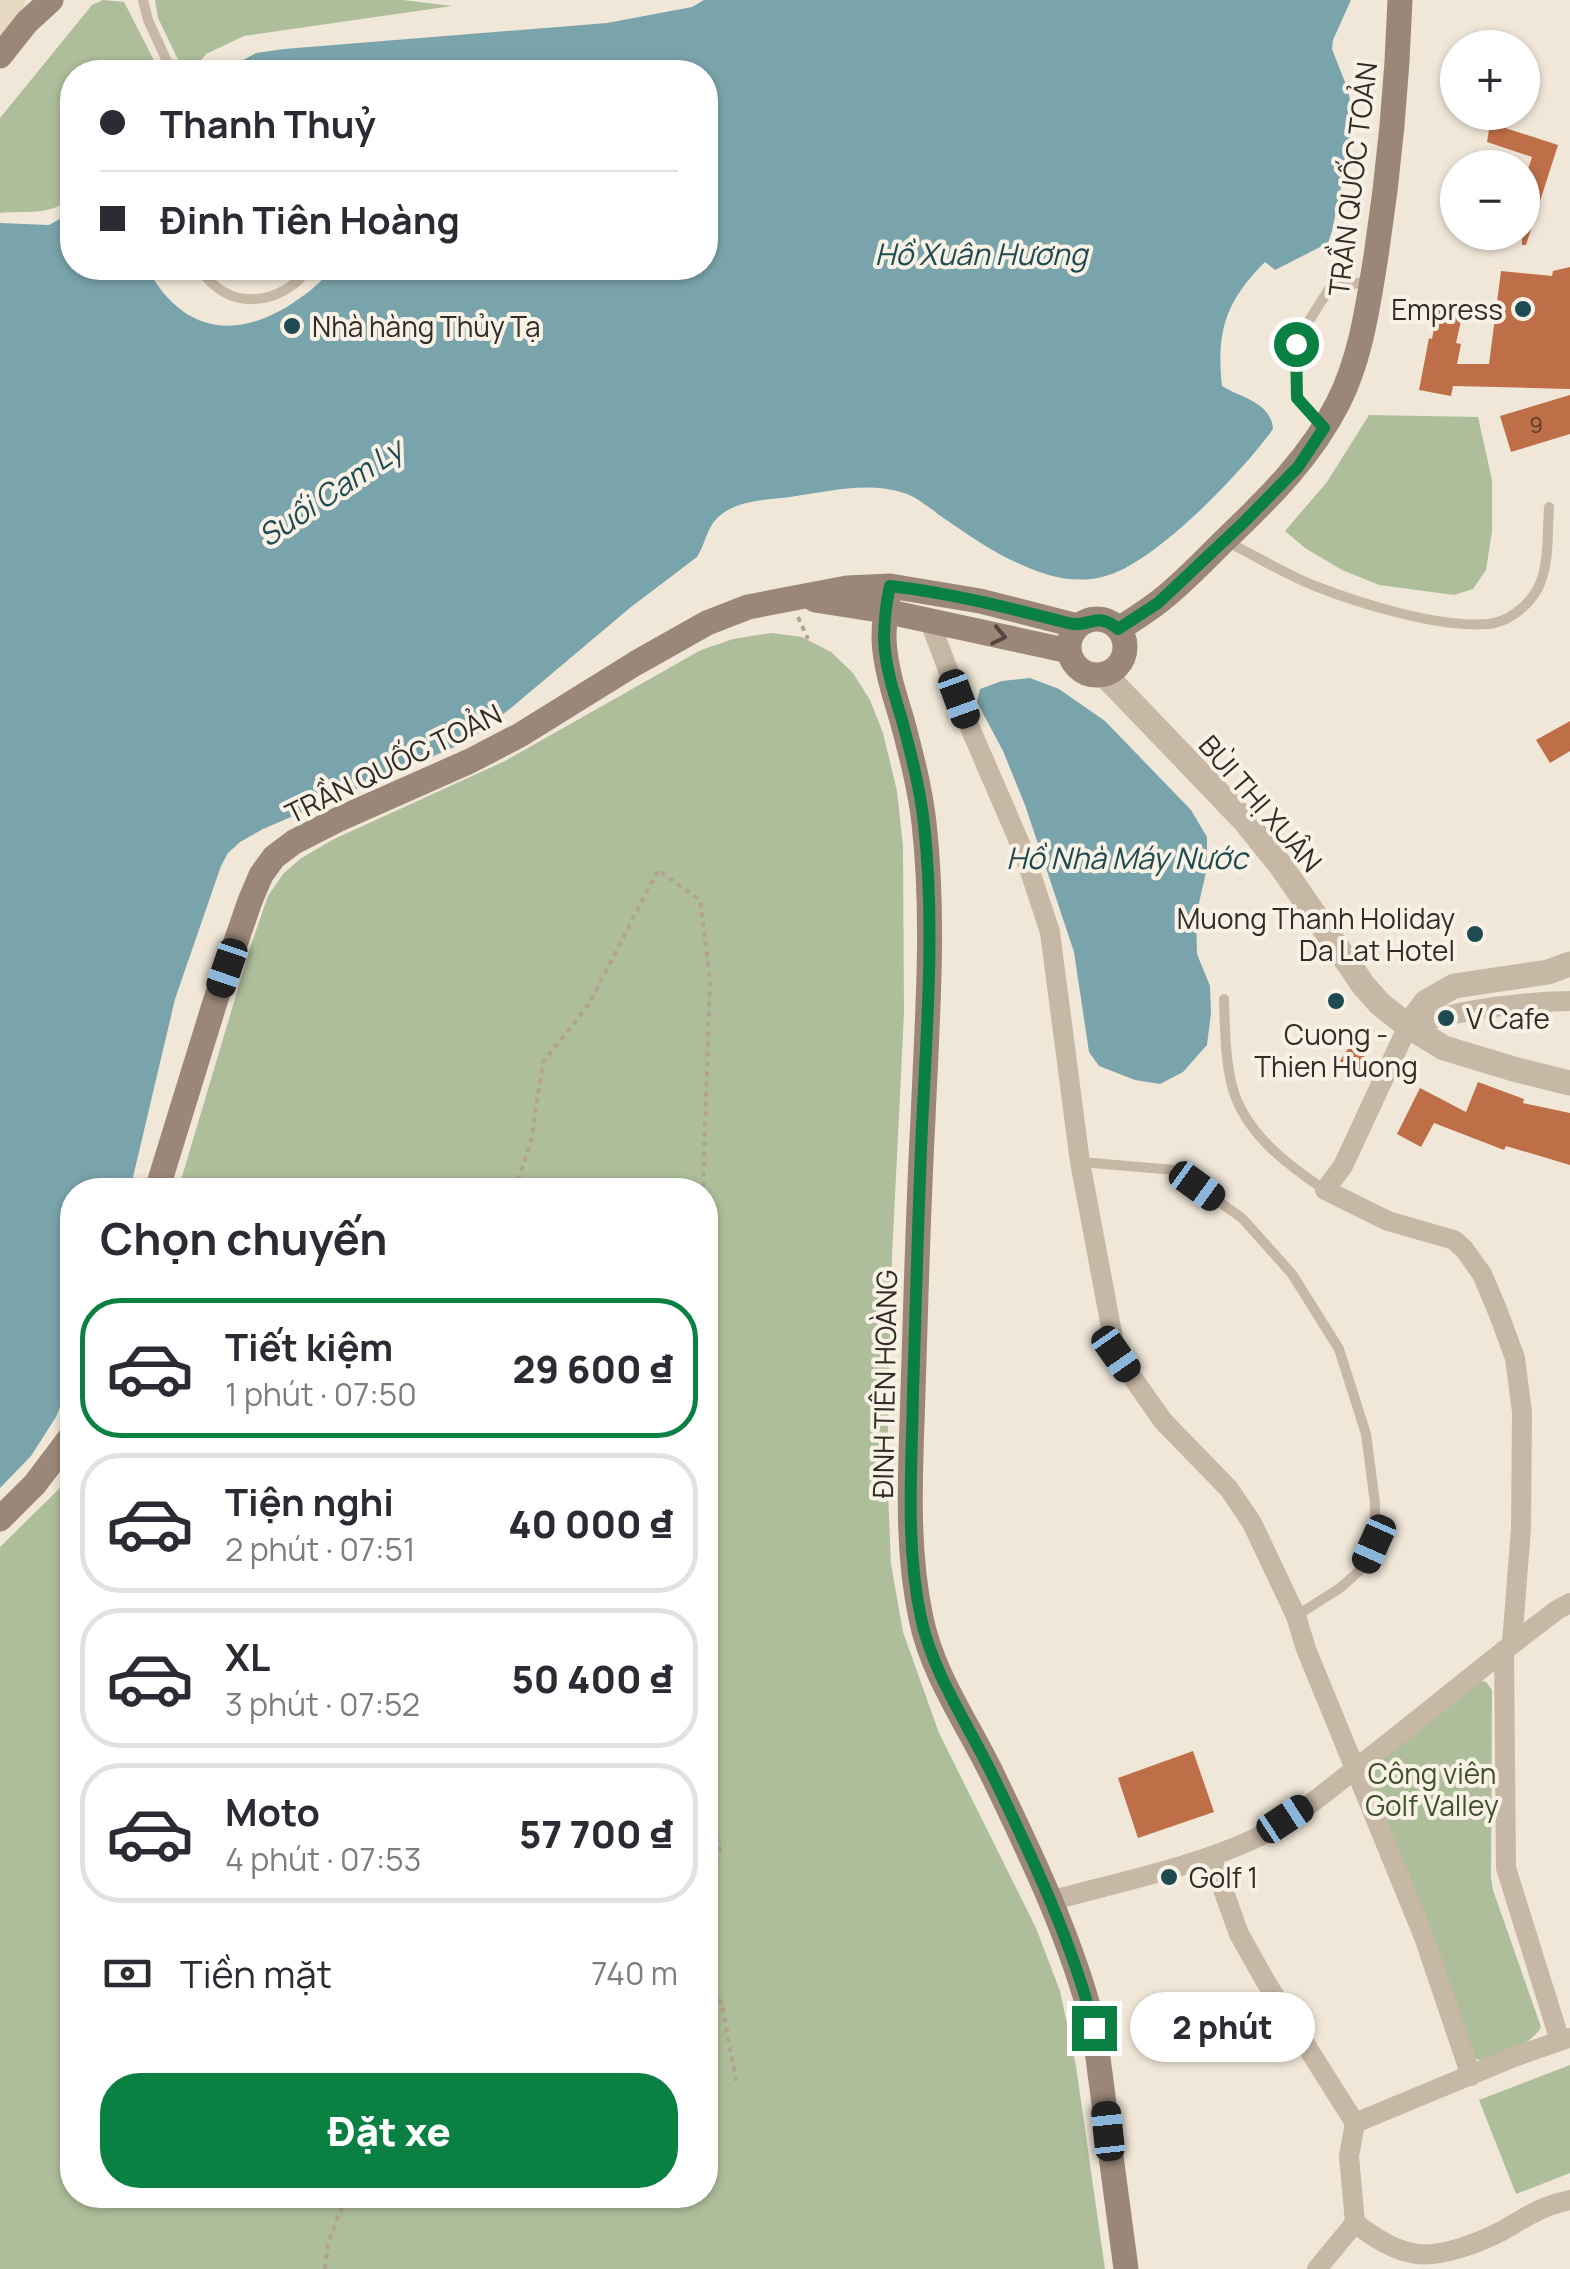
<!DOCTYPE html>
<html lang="vi">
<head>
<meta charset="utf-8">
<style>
  :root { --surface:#fff; --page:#f2f2f3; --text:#2b2b33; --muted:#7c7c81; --line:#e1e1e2; --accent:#0b8043 }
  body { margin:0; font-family:Manrope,sans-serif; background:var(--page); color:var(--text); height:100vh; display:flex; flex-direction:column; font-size:38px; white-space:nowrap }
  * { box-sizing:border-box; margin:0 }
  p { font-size:32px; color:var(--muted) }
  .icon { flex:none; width:55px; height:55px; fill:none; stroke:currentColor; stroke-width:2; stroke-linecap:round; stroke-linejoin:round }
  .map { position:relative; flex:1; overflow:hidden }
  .side { position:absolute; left:60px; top:1178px; width:658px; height:1030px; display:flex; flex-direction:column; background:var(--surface); border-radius:40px; box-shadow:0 2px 8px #0004 }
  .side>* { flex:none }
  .top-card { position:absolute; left:60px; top:60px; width:658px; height:220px; border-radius:40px; box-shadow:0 2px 8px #0004; display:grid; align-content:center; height:220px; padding:0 40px; background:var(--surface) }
  .buttons { position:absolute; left:1440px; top:30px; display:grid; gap:20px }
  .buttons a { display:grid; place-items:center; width:100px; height:100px; border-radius:50%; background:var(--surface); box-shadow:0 2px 8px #0004; font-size:50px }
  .end { position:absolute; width:45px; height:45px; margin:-22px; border:12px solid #0b8043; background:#fff; box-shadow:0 0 0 5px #fff }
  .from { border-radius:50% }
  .bubble { position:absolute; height:70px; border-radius:35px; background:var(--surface); box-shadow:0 2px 8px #0004; font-size:32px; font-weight:800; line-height:70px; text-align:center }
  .car { position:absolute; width:30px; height:60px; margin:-30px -15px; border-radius:12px; box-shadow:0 0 8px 2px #0007; background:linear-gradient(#222 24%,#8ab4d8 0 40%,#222 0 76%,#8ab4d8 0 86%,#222 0) }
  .top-card b { display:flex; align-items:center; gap:35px; height:95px; font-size:38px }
  .top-card b+b { border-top:2px solid var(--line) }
  .top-card i { width:25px; height:25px; background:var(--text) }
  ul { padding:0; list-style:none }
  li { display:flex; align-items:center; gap:30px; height:140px; margin:0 20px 15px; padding:0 20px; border:5px solid var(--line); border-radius:40px }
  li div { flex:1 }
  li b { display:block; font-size:38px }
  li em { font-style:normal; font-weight:800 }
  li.on { border-color:var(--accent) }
  li>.icon { width:90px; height:90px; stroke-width:1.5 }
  h2 { padding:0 40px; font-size:45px; line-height:120px }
  .pay { display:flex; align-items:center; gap:25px; height:110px; padding:0 40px; font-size:38px }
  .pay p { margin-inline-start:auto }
  .action { display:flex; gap:20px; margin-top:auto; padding:20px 40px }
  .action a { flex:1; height:115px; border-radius:40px; background:var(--accent); color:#fff; font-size:40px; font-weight:800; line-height:115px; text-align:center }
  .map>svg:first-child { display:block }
  .green { fill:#aebe9a }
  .plaza { fill:#e7d9c1 }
  .water { fill:#7aa4ab }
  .building { fill:#bf6f47 }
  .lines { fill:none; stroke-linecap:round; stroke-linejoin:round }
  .path { stroke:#b2a290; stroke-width:4; stroke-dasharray:5 5; stroke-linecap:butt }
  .service { stroke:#c7b8a6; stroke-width:10 }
  .minor { stroke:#c7b8a6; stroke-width:20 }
  .tertiary { stroke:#c7b8a6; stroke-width:25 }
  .secondary { stroke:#9a8777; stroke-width:25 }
  .oneway { stroke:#52473e }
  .route { stroke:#0b8043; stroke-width:12 }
  .poi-dot { fill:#1e4a52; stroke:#f8f1e5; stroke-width:4 }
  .labels { text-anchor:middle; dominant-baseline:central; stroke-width:8; stroke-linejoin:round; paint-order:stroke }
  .number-label { font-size:22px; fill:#563d2e }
  .street-label { font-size:28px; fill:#332c26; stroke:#f8f1e5 }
  .poi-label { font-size:28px; fill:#332c26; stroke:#f8f1e5; text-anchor:start }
  .park-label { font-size:28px; fill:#3f502c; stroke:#f8f1e5 }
  .water-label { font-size:30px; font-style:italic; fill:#1e4a52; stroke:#f8f1e5 }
</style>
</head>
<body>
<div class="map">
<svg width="1570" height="2269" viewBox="0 0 1570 2269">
  <rect width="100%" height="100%" fill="#f0e7d9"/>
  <path class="green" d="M103,0L124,2L160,72H72V198C47,217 28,210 0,213V118L92,5Z
    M155,0H403L452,6L244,36L206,54L192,72H184L158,18Z
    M1369,415L1478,417L1492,480V532L1486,570L1473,589L1454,595L1379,585L1342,570L1305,548L1285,531L1327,482Z
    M771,633L802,637L831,652L853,673L870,700L883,733L897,791L903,846L904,1013L892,1257L887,1470L891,1564L903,1632L939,1733L1036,1928L1060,1991L1076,2066L1105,2269H0V1547L63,1485L72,1470V2195H705V1190H178L251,945L268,896L283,874L300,859L332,840L505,761L701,650L733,639Z
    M1475,1679L1486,1682L1492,1690L1491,1878L1493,1890L1541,2027C1535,2040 1500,2061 1485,2061C1478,2061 1476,2058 1470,2055L1366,1782L1368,1763Z
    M1570,2065V2173L1516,2194L1479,2100Z"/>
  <path class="plaza" d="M0,0H26L21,12L0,39Z"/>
  <path class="water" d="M704,0H1351L1333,40L1332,49L1348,90L1352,111L1350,144L1332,231L1328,243L1275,270L1265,262C1226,301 1216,331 1222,386C1241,398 1271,402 1273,429C1242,472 1153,566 1102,577C1073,584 1046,576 1020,564C992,552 967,534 942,517C931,509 917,497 904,493C868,481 827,492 790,497C765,500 730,500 713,523C706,533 704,546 697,557L631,607L511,708L466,742L263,829L240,842L228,853L221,866L175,999L130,1190H72V1375L56,1417L31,1456L0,1488V223L49,225L72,212V268H147C178,326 227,342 285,308C303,297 320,284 333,268H705V72H221L256,53L284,49L607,23L692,7Z
    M1030,678L1059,689L1105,721L1191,810L1207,837V868L1196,916L1197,954L1210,986L1211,1013L1207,1045L1183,1072L1160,1084L1135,1080L1099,1066L1089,1052L1074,952L1025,805L1003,751L977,702L980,689L1002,681Z"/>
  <path class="building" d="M1490,123L1558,145L1526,245H1522V187L1532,157L1487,142Z
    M1570,267V389L1453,386L1451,396L1419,390L1429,338L1432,339L1439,303L1464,308L1456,343L1461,344L1457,364H1489L1501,271L1552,276L1553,271Z
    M1570,395V434L1511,452L1500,416Z
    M1570,721V751L1550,763L1536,740Z
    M1350,1046L1373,1063L1361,1079L1339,1062Z
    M1478,1082L1524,1099L1523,1103L1570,1113V1165L1506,1146L1504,1150L1434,1123L1421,1147L1397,1134L1420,1088L1466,1112Z
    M1193,1751L1214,1812L1138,1838L1118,1778Z"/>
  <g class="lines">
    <path class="path" d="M798,617L808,639
      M515,1190L531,1141L543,1062L589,1004L658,870L700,900L710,980L703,1190
      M705,1788L720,1851L705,1882
      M705,1984L722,2004L736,2081
      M325,2269L328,2244L346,2195"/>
    <path class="service" d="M143,0L148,20L172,72
      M200,268C226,312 281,307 309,268
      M1324,427L1297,398L1295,343L1329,289L1368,281
      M1225,541C1255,555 1284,574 1315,586C1361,604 1439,628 1488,624C1508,622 1527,607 1537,590C1550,566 1547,534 1549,507
      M1224,999C1225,1028 1225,1058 1232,1086C1244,1132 1287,1165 1325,1190
      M1081,1162L1174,1170L1242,1218L1292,1274L1339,1349L1366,1434L1375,1503L1374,1544L1364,1567L1340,1588L1296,1616"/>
    <path class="minor" d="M930,622L968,723L1024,853L1050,932L1080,1162L1116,1354L1163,1421L1229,1489L1252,1523L1296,1616L1306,1649L1424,1937L1471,2076
      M1512,1643L1521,1529L1522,1412L1515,1358L1498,1312L1482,1274L1464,1249L1454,1240L1388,1221L1325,1190L1343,1166L1408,1026C1461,1010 1515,1002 1570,1001
      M1504,1650L1506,1868L1560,2041
      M1211,1856L1239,1934L1266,1982L1355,2123
      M1050,1901C1115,1883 1194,1867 1254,1839C1292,1821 1327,1791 1360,1765C1426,1714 1490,1660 1557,1610L1570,1603
      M1355,2223L1349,2156L1355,2123L1514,2057L1568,2038
      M1317,2269L1355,2223C1373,2237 1394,2251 1417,2254C1442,2257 1478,2243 1500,2232C1527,2217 1538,2207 1570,2200"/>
    <path class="tertiary" d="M1104,674L1244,820L1281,866L1364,986L1380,1004L1408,1026L1444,1048L1517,1070L1570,1083
      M1408,1026L1426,1002L1454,986L1548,972L1570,964"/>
    <path class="secondary" d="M0,56L27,22L51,0
      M890,586C886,604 884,621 884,639C885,666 894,694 902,720C911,754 920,788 924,823C935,921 927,1021 923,1119C918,1209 916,1300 913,1391C911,1466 905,1544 921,1618C932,1674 968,1724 993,1776C1032,1857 1072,1940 1094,2028L1126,2269
      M815,600L885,611L1069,651
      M1069 647a28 28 0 1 1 56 0a28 28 0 1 1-56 0Z
      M1119,629C1131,621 1144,613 1156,604C1182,585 1205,559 1228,537C1271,496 1311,456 1338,403C1361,358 1368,305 1376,256C1389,171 1397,86 1400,0
      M157,1190L215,1002L250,901L261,875L274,857L294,842L337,820L470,761L520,735L636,663L707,623L748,607L847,588L890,586L980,601L1078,626
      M0,1519L35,1484L72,1435"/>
  </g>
  <defs><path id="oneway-chevron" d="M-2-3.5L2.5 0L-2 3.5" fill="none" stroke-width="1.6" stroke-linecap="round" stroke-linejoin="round" transform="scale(2.5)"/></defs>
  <use class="oneway" href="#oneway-chevron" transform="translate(999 636) rotate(12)"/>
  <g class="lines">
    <path class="route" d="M1094,2028C1072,1941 1032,1857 993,1776C968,1724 933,1674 921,1618C905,1544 912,1466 913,1391C916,1303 918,1214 922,1126C927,1026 935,924 924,824C920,788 911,754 902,720C894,694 885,666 884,639C884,621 886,604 890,586C951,593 1009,608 1068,623C1089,629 1096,610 1118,629L1158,603L1244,522L1298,467L1324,428L1297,398L1296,344"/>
  </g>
  <g class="poi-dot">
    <circle cx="1523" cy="309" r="10"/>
    <circle cx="292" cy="326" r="10"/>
    <circle cx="1475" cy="934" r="10"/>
    <circle cx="1336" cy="1001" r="10"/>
    <circle cx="1446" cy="1018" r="10"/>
    <circle cx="1169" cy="1877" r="10"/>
  </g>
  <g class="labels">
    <g class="number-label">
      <text x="1536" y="425">9</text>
    </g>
    <g class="street-label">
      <text transform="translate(1352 179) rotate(-83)">TRẦN QUỐC TOẢN</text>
      <text transform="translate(393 763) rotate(-26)">TRẦN QUỐC TOẢN</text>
      <text transform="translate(1261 803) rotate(49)">BÙI THỊ XUÂN</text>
      <text transform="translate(884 1384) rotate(-89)">ĐINH TIÊN HOÀNG</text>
    </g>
    <g class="poi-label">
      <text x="1503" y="309" text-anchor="end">Empress</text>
      <text x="312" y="326">Nhà hàng Thủy Tạ</text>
      <text x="1455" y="918" text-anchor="end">Muong Thanh Holiday<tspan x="1455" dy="32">Da Lat Hotel</tspan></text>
      <text x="1466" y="1018">V Cafe</text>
      <text x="1336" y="1034" text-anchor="middle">Cuong -<tspan x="1336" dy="32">Thien Huong</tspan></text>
      <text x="1189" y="1877">Golf 1</text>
    </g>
    <g class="park-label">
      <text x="1432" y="1773">Công viên<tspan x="1432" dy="32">Golf Valley</tspan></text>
    </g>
    <g class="water-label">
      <text x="981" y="253">Hồ Xuân Hương</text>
      <text transform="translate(330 492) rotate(-34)">Suối Cam Ly</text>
      <text x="1127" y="857">Hồ Nhà Máy Nước</text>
    </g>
  </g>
</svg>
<div class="buttons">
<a>+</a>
<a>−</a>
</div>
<i class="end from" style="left:1296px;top:344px"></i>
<i class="end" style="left:1094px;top:2028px"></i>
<div class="bubble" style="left:1130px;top:1992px;width:185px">2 phút</div>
<i class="car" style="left:959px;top:699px;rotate:160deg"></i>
<i class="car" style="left:227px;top:968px;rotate:199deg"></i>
<i class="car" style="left:1197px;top:1186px;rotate:126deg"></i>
<i class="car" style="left:1116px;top:1354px;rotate:145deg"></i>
<i class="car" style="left:1374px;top:1544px;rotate:204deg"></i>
<i class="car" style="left:1285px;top:1819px;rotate:57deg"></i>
<i class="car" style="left:1108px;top:2131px;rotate:354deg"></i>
<div class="top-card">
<b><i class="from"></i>Thanh Thuỷ</b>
<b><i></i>Đinh Tiên Hoàng</b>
</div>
<section class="side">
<h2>Chọn chuyến</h2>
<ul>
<li class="on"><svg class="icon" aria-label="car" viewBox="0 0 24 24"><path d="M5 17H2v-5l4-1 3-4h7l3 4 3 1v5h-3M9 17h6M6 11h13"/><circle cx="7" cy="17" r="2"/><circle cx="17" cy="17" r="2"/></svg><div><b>Tiết kiệm</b><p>1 phút · 07:50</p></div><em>29 600 ₫</em></li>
<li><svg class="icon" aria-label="car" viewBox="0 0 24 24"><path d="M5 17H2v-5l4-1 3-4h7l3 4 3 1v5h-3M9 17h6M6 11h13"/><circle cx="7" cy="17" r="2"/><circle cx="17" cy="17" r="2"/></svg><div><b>Tiện nghi</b><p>2 phút · 07:51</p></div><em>40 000 ₫</em></li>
<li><svg class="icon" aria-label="car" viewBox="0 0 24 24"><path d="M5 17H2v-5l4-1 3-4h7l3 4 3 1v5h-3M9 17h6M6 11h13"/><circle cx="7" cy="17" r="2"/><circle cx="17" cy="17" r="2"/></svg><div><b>XL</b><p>3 phút · 07:52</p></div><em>50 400 ₫</em></li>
<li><svg class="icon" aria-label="car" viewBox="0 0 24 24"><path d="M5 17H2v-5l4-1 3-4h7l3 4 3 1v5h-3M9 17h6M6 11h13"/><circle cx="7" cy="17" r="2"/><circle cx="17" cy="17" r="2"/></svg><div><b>Moto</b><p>4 phút · 07:53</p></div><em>57 700 ₫</em></li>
</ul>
<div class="pay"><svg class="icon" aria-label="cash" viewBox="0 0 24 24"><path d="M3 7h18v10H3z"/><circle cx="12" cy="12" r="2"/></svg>Tiền mặt<p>740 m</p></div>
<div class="action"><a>Đặt xe</a></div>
</section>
</div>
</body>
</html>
